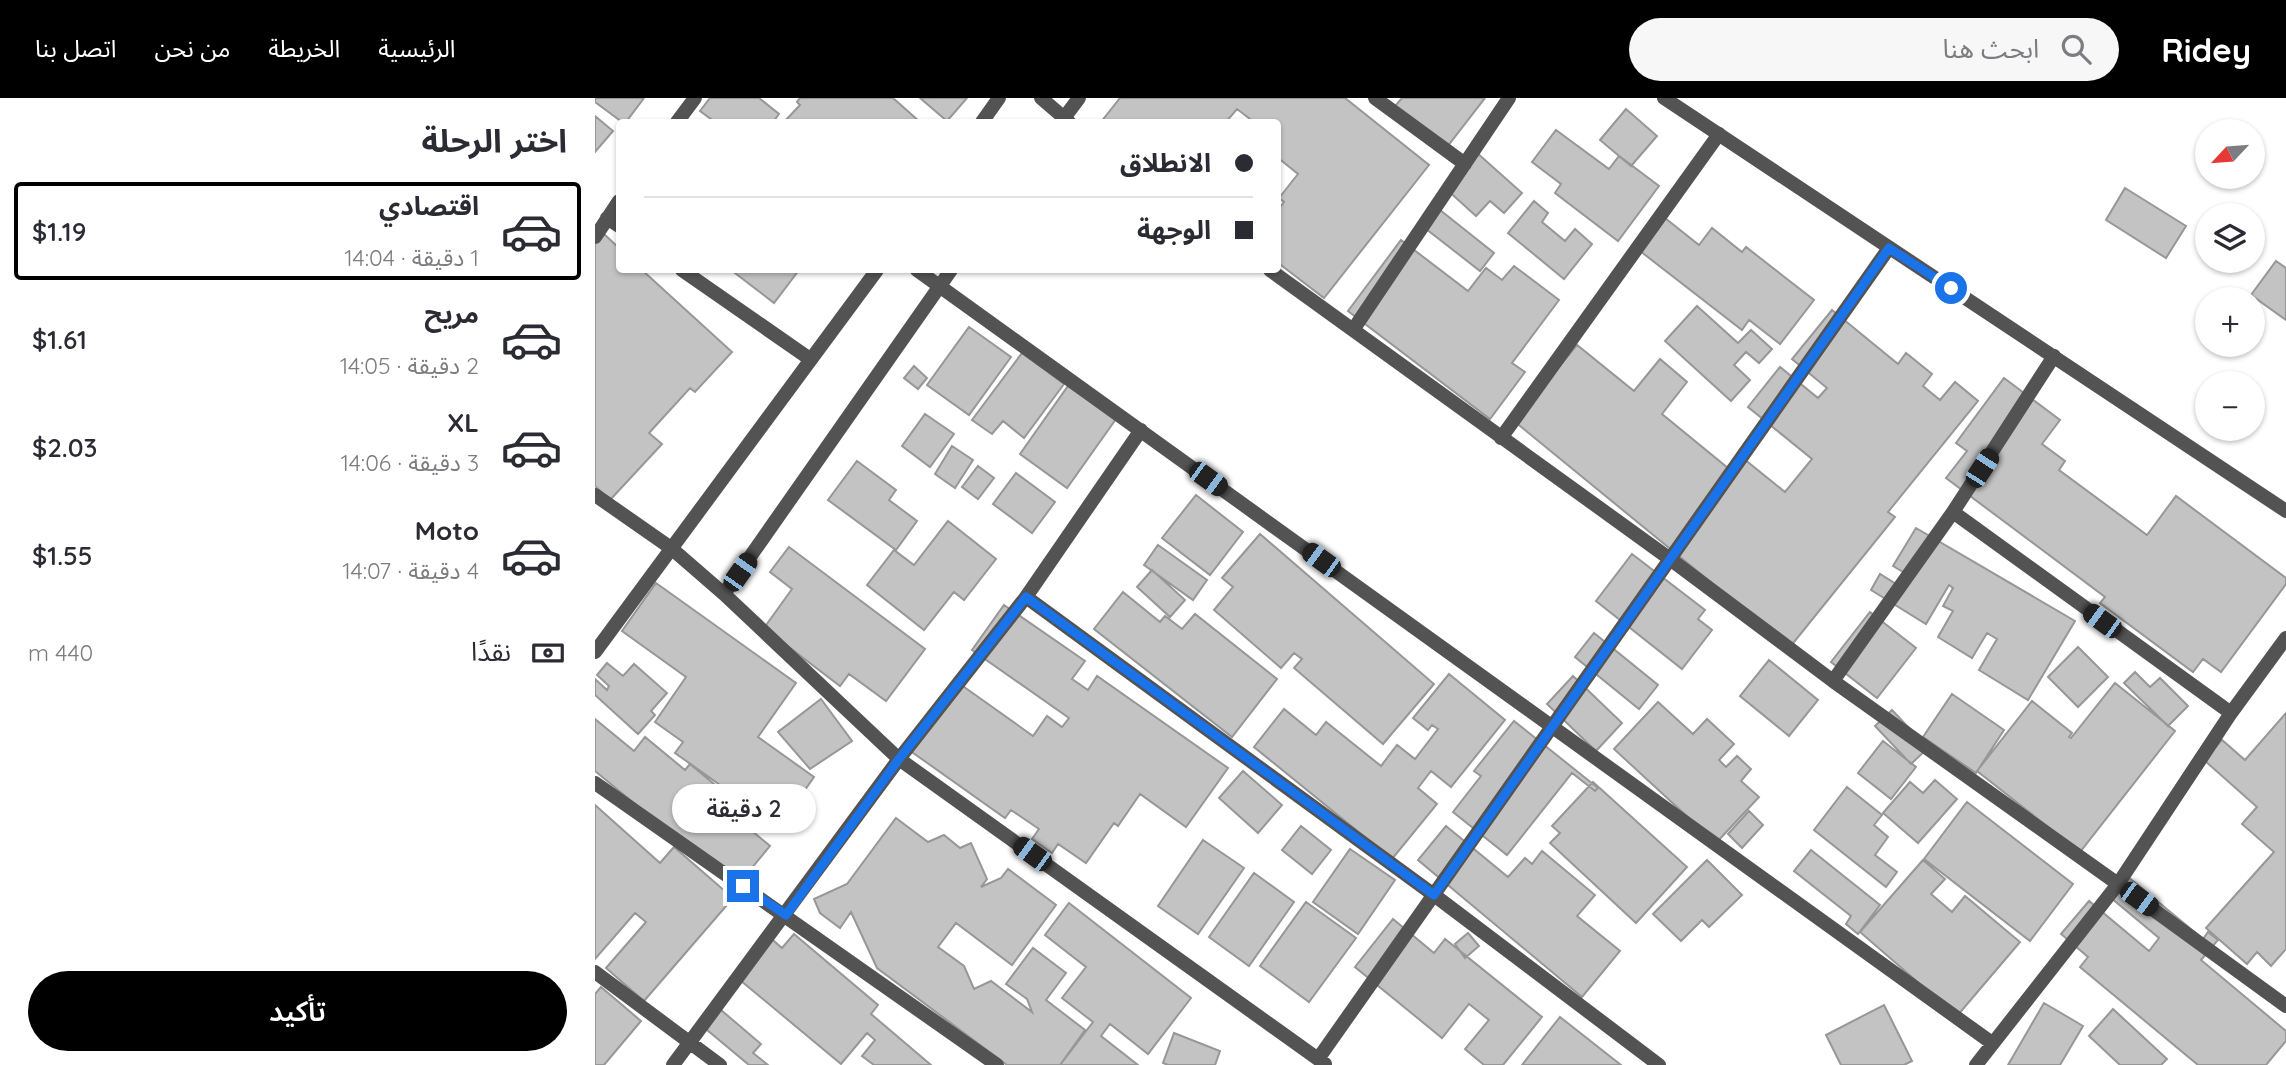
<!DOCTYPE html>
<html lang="ar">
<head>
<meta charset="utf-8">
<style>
  :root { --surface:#fff; --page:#f7f7f7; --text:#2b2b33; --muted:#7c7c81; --line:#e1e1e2; --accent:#000 }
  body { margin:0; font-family:Quicksand,"Noto Sans Arabic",sans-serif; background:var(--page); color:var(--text); direction:rtl; height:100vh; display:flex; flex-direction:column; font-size:26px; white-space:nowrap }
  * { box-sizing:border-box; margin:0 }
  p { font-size:23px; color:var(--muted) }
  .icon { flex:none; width:38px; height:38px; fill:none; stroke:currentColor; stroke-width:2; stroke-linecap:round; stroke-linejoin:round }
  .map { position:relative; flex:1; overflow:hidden; direction:ltr }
  .drawer { display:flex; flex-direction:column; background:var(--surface); width:595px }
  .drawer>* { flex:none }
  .hud { position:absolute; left:21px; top:21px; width:665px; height:154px; border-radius:7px; box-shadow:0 2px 5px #0004; direction:rtl; display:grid; align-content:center; height:154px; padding:0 28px; background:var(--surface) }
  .needle { width:46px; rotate:244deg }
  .controls { position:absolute; left:1600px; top:21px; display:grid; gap:14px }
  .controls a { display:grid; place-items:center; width:70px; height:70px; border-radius:50%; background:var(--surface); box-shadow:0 2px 5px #0004; font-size:35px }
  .end { position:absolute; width:32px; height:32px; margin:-16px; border:9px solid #1a73e8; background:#fff; box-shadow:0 0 0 4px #fff }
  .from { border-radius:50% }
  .bubble { position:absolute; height:49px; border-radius:24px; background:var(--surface); box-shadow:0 2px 5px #0004; font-size:23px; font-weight:600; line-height:49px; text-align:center; direction:rtl }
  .car { position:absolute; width:21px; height:42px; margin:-21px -10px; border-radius:9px; box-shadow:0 0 5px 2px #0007; background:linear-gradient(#222 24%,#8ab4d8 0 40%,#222 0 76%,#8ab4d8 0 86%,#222 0) }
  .hud b { display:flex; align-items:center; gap:24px; height:66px; font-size:26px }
  .hud b+b { border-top:2px solid var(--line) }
  .hud i { width:18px; height:18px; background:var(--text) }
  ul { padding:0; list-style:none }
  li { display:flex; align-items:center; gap:21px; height:98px; margin:0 14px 10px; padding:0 14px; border:4px solid transparent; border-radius:7px }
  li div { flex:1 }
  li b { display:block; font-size:26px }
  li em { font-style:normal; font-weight:600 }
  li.on { border-color:var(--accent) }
  li>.icon { width:63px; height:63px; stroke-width:1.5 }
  h2 { padding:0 28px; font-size:32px; line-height:84px }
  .pay { display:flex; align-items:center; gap:18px; height:77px; padding:0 28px; font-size:26px }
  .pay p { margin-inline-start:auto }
  .cta { display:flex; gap:14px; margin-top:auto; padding:14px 28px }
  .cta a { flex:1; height:80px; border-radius:42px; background:var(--accent); color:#fff; font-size:28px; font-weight:600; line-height:80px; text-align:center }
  header { display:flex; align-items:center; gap:42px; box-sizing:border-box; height:98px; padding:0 35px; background:var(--accent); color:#fff }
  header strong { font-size:33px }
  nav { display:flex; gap:38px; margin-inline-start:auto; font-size:24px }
  .search { width:490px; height:63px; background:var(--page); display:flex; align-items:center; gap:18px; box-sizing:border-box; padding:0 24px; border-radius:38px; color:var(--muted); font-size:26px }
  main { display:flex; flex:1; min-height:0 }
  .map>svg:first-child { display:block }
  .building { fill:#c3c3c3; stroke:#979797; stroke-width:2 }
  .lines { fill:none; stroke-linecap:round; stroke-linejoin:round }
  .minor { stroke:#535353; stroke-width:14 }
  .tertiary { stroke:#535353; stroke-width:14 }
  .route { stroke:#1a73e8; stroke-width:9 }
</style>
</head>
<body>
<header>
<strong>Ridey</strong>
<div class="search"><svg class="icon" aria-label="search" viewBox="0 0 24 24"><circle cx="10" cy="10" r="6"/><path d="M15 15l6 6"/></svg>ابحث هنا</div>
<nav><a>الرئيسية</a><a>الخريطة</a><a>من نحن</a><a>اتصل بنا</a></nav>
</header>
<main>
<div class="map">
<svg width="1691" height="967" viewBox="0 0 1691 967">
  <rect width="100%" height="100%" fill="#fff"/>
  <path class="building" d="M0,0H49L31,24H27L0,4Z
    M115,0H164L184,16L178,24H120L105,13Z
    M205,0H298L325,24H189L205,7L202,4Z
    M325,0H372L352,23Z
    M525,0H750L834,67L729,200L682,164V113L689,104L684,100L703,76L682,59V24H659L642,11L631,24H506Z
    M807,0H890L852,49L800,8Z
    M1031,11L1062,38L1036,68L1005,42Z
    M0,18L18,33L0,54Z
    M961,32L1014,71L1024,58L1064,88L1023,143L960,95L966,86L937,64Z
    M881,54L927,95L909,115L895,103L881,118L850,90Z
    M1530,90L1591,128L1571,160L1511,122Z
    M939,103L953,115L947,124L970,143L980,131L997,146L969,181L913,135Z
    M840,108L899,155L885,173L826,127Z
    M1070,120L1104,147L1117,130L1147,154L1151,149L1219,202L1185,246L1154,222L1147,232L1045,153Z
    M9,136L24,150V172H47L137,254L100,294L95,290L54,335L67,346L15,402L0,388V146Z
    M806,142L873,193L891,170L907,182L919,168L964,202L917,265L930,274L895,321L753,213Z
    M1681,163L1691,170V222L1656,197Z
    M136,172H204L179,205Z
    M1102,208L1143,245L1156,232L1177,251L1164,265L1151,254L1139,267L1155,282L1136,303L1070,243Z
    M1237,212L1303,266L1311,255L1337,276L1328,288L1345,302L1360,284L1383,303L1293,414L1300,419L1195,549L919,323L982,247L1039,293L1065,261L1092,284L1067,316L1133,370L1144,357L1190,394L1217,361L1153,309L1185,269L1223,300L1232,290L1197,261Z
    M374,229L416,259L374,317L332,287Z
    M427,255L469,286L429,340L408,323L397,336L377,322Z
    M319,268L332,280L323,291L309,280Z
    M1409,280L1465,322L1447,346L1470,363L1464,372L1552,437L1581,398L1691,480V486L1626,574L1608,561L1598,574L1505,505L1510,499L1351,380L1372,353L1361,345Z
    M473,288L521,321L472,390L425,356Z
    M330,316L359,336L335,369L307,348Z
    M357,348L378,362L360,390L340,376Z
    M262,363L301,392L294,402L322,423L301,452L233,402Z
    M383,368L399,380L383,401L367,389Z
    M421,375L460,404L437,435L398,406Z
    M601,397L648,434L615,477L567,440Z
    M353,423L401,461L369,502L359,494L329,532L272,487L299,452L319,467Z
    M1321,430L1480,523L1433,602L1384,572L1402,541L1392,535L1377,560L1343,539L1358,513L1348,508L1358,490L1354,487L1331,526L1276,492L1285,476L1306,489L1313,477L1298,468Z
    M665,436L839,586L788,646L699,570L707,561L699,555L686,570L619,512L638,489L627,480Z
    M563,447L612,482L598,502L549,467Z
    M194,449L330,551L291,603L254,576L245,588L169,530L197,491L175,474Z
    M1037,456L1110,512L1103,521L1117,532L1087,571L1001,503Z
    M557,472L590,502L575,519L542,489Z
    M61,485L201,585L163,639L219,679L184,729L80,655L88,644L60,624L91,579L27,533Z
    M528,494L565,524L570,518L587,531L600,516L682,581L637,639L499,531Z
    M409,507L490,563L477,581L493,592L502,578L633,670L591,729L545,696L523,728L519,725L491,765L463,746L457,755L437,741L444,731L416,712L410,720L314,652L365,586L438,638L452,618L467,629L474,620L377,552Z
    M1275,514L1321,550L1282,600L1236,564Z
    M999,535L1063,587L1044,611L980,559Z
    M1483,549L1513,579L1483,609L1453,579Z
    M1174,562L1223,602L1194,638L1145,598Z
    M12,565L28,578L39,566L72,595L56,613L60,617L43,636L0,597V581L12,592L14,588L2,577Z
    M1540,574L1555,589L1565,580L1593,608L1573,628L1529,585Z
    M854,576L910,622L856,689L836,673L823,690L842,706L797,761L659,649L689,611L721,637L731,624L786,668L802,647L820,661L843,631L837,627L833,632L818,620Z
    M978,578L1027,625L1001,653L952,606Z
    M1520,585L1580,633L1485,754L1382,673L1437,603L1477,635L1474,639L1476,640Z
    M1357,596L1409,632L1381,675L1328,639Z
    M226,601L257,643L215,671L183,634Z
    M1063,604L1098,636L1112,621L1139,646L1124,662L1131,669L1142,658L1156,671L1146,683L1164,699L1121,745L1019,651Z
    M1297,612L1333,650L1316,666L1280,628Z
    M1691,615V851L1676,868L1662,854L1652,866L1611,830L1679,754L1647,726L1662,709L1609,662L1627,642L1650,662Z
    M0,621L39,653L50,639L90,672L95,666L119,686L116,691L122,696L110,711L122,721L131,711L175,748L141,789L0,673Z
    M919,623L1003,690L1000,693L977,675L912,757L858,714L886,678L879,673Z
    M1288,643L1321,669L1296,701L1263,675Z
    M648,673L687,707L663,735L624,700Z
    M1340,682L1362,701L1323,745L1288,715L1315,684L1328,695Z
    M998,684L1092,769L1041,825L955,745L965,735L957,728Z
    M1252,689L1287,717L1279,727L1293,739L1280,757L1302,774L1291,789L1219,732Z
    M1372,704L1478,786L1435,843L1329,761Z
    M0,707L65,765L79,749L138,800L49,903L11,870L51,824L40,815L0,861Z
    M1154,713L1168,727L1147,750L1133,736Z
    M301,720L333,744L349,737L365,750L376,745L392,781L386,789L406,780L413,771L461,807L417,867L361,825L343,849L369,868L379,891L396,883L437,914L432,901L411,886L438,850L471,875L451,902L490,932L465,967H412L282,870L256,814L245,830L225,815L219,801L252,786Z
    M706,728L736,752L717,776L687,752Z
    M851,728L913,779L930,760L937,766L947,753L1000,797L982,818L1025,853L987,899L823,762Z
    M608,742L649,770L603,836L563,808Z
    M755,751L800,782L763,836L718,804Z
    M1216,752L1285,807L1263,836L1251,826L1256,818L1199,773Z
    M1112,762L1147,797L1114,829L1107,822L1086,843L1058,816Z
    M1328,762L1350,781L1336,796L1357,814L1370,798L1425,844L1362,918L1265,834Z
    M659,775L699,804L654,868L614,839Z
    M1532,778L1608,841L1613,834L1623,842L1606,862L1691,933V943L1671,967H1603L1485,869L1493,859L1466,836L1494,803L1554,853L1564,840L1515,799Z
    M711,804L761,840L714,904L665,868Z
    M474,805L596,900L553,956L515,926L506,938L543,967H465L498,924L467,900L491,869L450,837Z
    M798,821L839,855L850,841L947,919L908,967H889L870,951L894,922L874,906L847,940L760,869Z
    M873,835L884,848L870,860L860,846Z
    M199,836L283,907L276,916L336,967H279L267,958L280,942L272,935L246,966L139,877L172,837L187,850Z
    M6,889L46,923L9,967H0V896Z
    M1449,905L1488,928L1465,967H1413Z
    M1289,907L1317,963L1309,967H1246L1231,937Z
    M1518,911L1572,961L1566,967H1525L1494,938Z
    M126,912L166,946L158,955L173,967H154L111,931Z
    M965,919L1026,967H927Z
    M579,935L625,953L620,967H573L568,965Z"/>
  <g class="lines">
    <path class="minor" d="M446,0L474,24
      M780,0L870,66
      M82,24L100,0
      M387,24L404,0
      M466,24L484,0
      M12,120L24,128
      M0,139L24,103
      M87,172L215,261
      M322,172L1397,945
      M675,172L1075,461L1238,583L1523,786L1691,908
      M758,232L914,0
      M906,340L1124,36
      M0,397L76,450L129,496L304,661L730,966
      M1358,414L1636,615
      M129,496L356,172
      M431,499L839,797L1064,967
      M0,554L282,172
      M1238,583L1358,414L1459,258
      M0,685L402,967
      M0,874L125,967
      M723,961L1294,150
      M78,967L304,661L431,499L546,332
      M1381,967L1523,786L1636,615L1691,540"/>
    <path class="tertiary" d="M1069,0L1691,413"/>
  </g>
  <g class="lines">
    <path class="route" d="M148,788L191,817L304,661L431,499L839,797L1294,150L1356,190"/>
  </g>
</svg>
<div class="controls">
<a><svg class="needle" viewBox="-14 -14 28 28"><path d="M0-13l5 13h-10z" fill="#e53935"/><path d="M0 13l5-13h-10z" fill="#7c7c81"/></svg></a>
<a><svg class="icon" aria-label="layers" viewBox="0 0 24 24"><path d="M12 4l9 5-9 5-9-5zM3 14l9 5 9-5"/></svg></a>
<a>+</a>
<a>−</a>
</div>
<i class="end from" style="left:1356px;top:190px"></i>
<i class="end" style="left:148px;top:788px"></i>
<div class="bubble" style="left:77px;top:686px;width:144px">2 دقيقة</div>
<i class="car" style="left:1387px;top:370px;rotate:33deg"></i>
<i class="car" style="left:613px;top:381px;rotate:126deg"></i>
<i class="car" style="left:726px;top:462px;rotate:306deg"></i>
<i class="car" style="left:145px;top:474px;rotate:35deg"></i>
<i class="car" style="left:1507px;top:523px;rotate:306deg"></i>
<i class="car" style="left:437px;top:756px;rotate:306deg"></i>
<i class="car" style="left:1544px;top:801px;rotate:126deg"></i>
<div class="hud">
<b><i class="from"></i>الانطلاق</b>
<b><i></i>الوجهة</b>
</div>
</div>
<section class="drawer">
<h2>اختر الرحلة</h2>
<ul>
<li class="on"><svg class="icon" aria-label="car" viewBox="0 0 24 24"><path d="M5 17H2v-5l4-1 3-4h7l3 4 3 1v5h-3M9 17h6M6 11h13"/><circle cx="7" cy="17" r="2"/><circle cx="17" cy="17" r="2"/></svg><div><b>اقتصادي</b><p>1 دقيقة · 14:04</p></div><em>$1.19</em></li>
<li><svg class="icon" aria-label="car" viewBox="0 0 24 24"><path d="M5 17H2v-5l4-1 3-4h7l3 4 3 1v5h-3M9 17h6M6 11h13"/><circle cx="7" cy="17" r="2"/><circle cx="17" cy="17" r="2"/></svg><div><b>مريح</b><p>2 دقيقة · 14:05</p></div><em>$1.61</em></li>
<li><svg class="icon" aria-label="car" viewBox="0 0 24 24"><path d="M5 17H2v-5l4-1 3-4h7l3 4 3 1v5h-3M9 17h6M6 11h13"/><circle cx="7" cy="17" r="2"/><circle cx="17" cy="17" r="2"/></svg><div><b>XL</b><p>3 دقيقة · 14:06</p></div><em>$2.03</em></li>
<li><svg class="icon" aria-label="car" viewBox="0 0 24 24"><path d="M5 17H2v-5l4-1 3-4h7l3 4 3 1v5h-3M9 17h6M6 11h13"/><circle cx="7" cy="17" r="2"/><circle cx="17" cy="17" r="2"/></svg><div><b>Moto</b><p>4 دقيقة · 14:07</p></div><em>$1.55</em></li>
</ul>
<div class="pay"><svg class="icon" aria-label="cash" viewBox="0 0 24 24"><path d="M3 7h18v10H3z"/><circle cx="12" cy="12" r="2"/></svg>نقدًا<p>440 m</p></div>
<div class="cta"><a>تأكيد</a></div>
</section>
</main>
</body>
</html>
